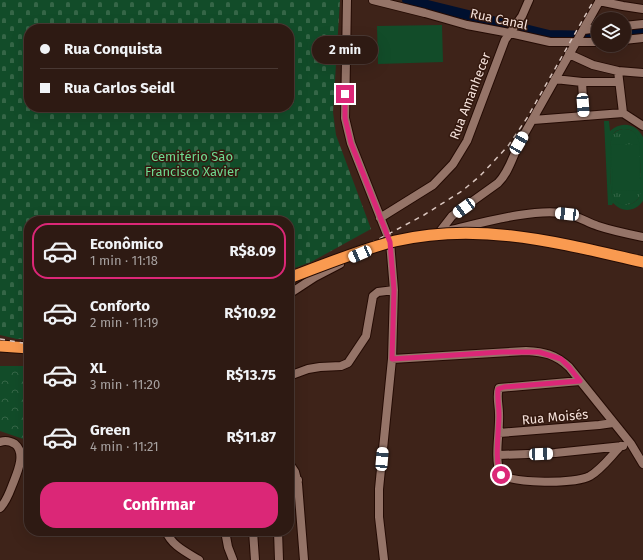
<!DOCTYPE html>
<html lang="pt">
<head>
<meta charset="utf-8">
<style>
  :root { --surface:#2e1a13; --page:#3a2721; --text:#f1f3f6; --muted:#a7a1a0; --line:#493833; --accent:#db2777 }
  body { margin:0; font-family:"Fira Sans",sans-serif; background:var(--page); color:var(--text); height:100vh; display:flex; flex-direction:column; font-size:15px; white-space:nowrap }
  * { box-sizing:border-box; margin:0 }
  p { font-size:13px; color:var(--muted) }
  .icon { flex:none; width:22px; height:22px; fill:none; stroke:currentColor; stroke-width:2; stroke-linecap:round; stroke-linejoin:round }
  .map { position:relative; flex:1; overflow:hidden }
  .drawer { position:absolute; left:24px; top:216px; width:270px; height:320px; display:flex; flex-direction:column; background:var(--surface); border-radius:16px; box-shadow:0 4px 16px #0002,0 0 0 1px var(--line) }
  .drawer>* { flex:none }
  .guide { position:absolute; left:24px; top:24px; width:270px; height:88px; border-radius:16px; box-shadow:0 4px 16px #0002,0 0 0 1px var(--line); display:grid; align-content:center; height:88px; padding:0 16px; background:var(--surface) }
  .buttons { position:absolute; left:591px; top:12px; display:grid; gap:8px }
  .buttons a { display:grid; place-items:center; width:40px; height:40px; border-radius:50%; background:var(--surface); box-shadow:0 4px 16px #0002,0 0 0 1px var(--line); font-size:20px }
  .end { position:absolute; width:18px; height:18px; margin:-9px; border:5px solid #db2777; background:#fff; box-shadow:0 0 0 2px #fff }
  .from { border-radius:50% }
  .bubble { position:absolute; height:28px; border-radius:14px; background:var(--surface); box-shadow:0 4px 16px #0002,0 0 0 1px var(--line); font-size:13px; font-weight:700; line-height:28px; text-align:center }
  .car { position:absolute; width:12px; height:24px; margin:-12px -6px; border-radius:5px; box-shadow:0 0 3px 1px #0007; background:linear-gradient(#fff 24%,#345 0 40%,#fff 0 76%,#345 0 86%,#fff 0) }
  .guide b { display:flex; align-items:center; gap:14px; height:38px; font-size:15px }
  .guide b+b { border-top:1px solid var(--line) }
  .guide i { width:10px; height:10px; background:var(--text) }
  ul { padding:7px 0 0; list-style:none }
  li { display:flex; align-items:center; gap:12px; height:56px; margin:0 8px 6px; padding:0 8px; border:2px solid transparent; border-radius:16px }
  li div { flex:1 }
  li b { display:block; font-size:15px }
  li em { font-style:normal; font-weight:700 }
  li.active { border-color:var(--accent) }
  li>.icon { width:36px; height:36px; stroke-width:1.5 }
  .primary-button { display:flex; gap:8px; margin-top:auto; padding:8px 16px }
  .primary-button a { flex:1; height:46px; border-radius:16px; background:var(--accent); color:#fff; font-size:16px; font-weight:700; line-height:46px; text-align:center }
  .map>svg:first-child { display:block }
  .grass { fill:url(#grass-tufts) }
  .forest { fill:url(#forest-crowns) }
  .cemetery { fill:url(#cemetery-stones); fill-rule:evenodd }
  .pitch { fill:#124c29; fill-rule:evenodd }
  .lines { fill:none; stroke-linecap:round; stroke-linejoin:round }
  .river { stroke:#00102f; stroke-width:10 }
  .minor-casing { stroke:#240b04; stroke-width:10 }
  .highway-casing { stroke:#240b04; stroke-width:13 }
  .minor { stroke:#957468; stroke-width:8 }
  .highway { stroke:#f99a50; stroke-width:11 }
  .rail { stroke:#dac6bf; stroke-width:1.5; stroke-dasharray:5 5; stroke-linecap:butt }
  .highway-bridge-casing { stroke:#240b04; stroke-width:13; stroke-linecap:butt }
  .highway-bridge { stroke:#f99a50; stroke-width:11 }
  .route { stroke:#db2777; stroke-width:5 }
  .labels { text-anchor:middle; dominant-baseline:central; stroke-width:3; stroke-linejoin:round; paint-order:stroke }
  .street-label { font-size:13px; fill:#f5e2db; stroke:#34190f }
  .park-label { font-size:13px; fill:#6eda90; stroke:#34190f }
</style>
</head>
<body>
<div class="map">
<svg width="643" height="560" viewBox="0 0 643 560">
  <defs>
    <pattern id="grass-tufts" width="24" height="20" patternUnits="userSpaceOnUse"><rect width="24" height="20" fill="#124c29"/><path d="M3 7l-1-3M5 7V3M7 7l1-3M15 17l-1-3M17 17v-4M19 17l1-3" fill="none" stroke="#356647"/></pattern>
    <pattern id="forest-crowns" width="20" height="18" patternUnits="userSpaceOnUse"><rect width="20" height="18" fill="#124c29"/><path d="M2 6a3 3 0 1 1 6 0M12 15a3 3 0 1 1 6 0" fill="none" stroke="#356647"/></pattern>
    <pattern id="cemetery-stones" width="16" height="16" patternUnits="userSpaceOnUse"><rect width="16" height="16" fill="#124c29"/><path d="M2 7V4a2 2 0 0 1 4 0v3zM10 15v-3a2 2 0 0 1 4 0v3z" fill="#356647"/></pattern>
  </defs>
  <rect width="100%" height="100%" fill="#3e2319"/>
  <path class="grass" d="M624,129C633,129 638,134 640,142L641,194C636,206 618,211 612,196C610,190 609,141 611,136C614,132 619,129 624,129Z"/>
  <path class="forest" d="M0,366H29V441L0,431Z"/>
  <path class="cemetery" d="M0,0H340L333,112L336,135L371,229L311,262L289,270V221H29V339H17L0,335ZM29,29H289V86L293,87L289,110L271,107H29Z"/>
  <path class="pitch" d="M442,25L443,62L378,64L377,26Z
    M604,121H609L610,131C621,121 636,123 643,137V201C635,212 622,213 613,203L612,205H608ZM624,129C641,130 640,145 640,158C640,165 641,173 640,180L639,144L611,145L613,191L641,190C641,205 620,211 613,197C610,192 609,141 612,136C614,131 619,129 624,129Z"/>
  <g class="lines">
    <path class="river" d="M407,0L549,35L598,36
      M624,33L643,32"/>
    <defs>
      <path id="minor" d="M347,0L345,118L351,143L390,242L394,290L392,359L379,489V517L384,560
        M373,0L425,13L467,25L510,33L550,42H598
        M599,1L623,6L643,9
        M624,26L643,24
        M584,30L598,28
        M624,40L643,38
        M569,54L593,65L618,71L623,113
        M618,71L643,73
        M555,79L582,82H619
        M582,82L584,116
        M623,113L643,126
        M533,120L623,113
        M380,218L433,185L453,164L467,141L505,40L522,16L529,0
        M451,230C481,223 538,207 567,214C578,216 588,223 598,226C613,231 628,234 643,237
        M438,234L452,216L498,183C510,171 513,154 522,138C548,92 574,46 600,0
        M289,294L315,277L340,264
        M392,359L526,351C544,352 555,354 569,367L631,444L643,464
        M289,376L308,369L320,367L341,366L348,363L366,336L373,296L378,292L394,290
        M580,381L499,388C496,396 499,405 499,413C500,433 494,455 500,474C514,484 575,484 590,476C602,469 611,456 621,446
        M499,433L599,425L613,423
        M0,442C5,440 10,441 15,444C27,454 16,475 12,486C9,494 6,502 0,508
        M498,455L555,453L623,446
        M289,463L295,472L298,484L304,560
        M289,481L298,480
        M166,531C171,545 186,552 199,560
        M225,531L228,547L233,560
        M253,531L255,560
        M278,531L279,560"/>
      <path id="highway" d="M0,346L29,348"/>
    </defs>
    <use href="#minor" class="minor-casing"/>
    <use href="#highway" class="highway-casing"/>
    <use href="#minor" class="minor"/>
    <use href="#highway" class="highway"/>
    <path class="rail" d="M289,282L379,239L424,215L462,191L480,176L508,146L527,118L594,0
      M0,339L29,344"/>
    <defs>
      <path id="highway-bridge" d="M289,278C324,265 359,250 395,241C480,221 560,243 643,262"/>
    </defs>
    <use href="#highway-bridge" class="highway-bridge-casing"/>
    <use href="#highway-bridge" class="highway-bridge"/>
  </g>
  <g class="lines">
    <path class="route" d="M345,94V118L351,143L390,242L394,290L392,359L502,352H539L561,359L569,367L580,381L504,387L498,389C497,398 499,406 499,415C499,429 494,463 501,475"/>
  </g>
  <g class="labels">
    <g class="street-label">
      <text transform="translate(499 19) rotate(12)">Rua Canal</text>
      <text transform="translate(470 96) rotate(-69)">Rua Amanhecer</text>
      <text transform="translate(555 417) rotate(-5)">Rua Moisés</text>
    </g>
    <g class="park-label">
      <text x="192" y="156">Cemitério São<tspan x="192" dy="15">Francisco Xavier</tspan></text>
    </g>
  </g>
</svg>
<div class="buttons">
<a><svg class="icon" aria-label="layers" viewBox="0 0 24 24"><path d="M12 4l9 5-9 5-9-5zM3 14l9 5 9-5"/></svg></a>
</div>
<i class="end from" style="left:501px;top:475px"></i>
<i class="end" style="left:345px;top:94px"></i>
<div class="bubble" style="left:312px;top:36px;width:66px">2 min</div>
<i class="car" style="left:583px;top:105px;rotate:176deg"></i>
<i class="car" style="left:519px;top:143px;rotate:30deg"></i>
<i class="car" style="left:464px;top:208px;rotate:234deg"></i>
<i class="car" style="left:567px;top:214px;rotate:276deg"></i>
<i class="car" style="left:360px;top:254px;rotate:247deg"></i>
<i class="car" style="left:541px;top:454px;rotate:88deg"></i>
<i class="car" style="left:382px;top:459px;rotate:5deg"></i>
<div class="guide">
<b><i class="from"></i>Rua Conquista</b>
<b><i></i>Rua Carlos Seidl</b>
</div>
<section class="drawer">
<ul>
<li class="active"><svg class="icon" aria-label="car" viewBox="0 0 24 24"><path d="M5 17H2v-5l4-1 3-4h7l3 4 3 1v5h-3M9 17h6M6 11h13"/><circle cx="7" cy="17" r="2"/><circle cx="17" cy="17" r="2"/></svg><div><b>Econômico</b><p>1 min · 11:18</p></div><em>R$8.09</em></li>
<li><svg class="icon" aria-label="car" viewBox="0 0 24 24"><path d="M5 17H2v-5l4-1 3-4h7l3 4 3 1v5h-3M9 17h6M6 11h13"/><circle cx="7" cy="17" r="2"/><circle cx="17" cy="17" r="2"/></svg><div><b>Conforto</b><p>2 min · 11:19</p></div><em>R$10.92</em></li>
<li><svg class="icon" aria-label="car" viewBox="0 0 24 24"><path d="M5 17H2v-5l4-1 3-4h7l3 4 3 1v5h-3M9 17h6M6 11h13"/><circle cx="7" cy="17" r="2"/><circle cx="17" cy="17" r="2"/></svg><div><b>XL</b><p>3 min · 11:20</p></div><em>R$13.75</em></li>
<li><svg class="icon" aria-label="car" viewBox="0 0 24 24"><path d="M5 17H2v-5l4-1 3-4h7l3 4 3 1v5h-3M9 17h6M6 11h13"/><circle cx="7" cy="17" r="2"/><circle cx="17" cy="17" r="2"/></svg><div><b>Green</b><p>4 min · 11:21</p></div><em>R$11.87</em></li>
</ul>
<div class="primary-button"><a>Confirmar</a></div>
</section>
</div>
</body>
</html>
